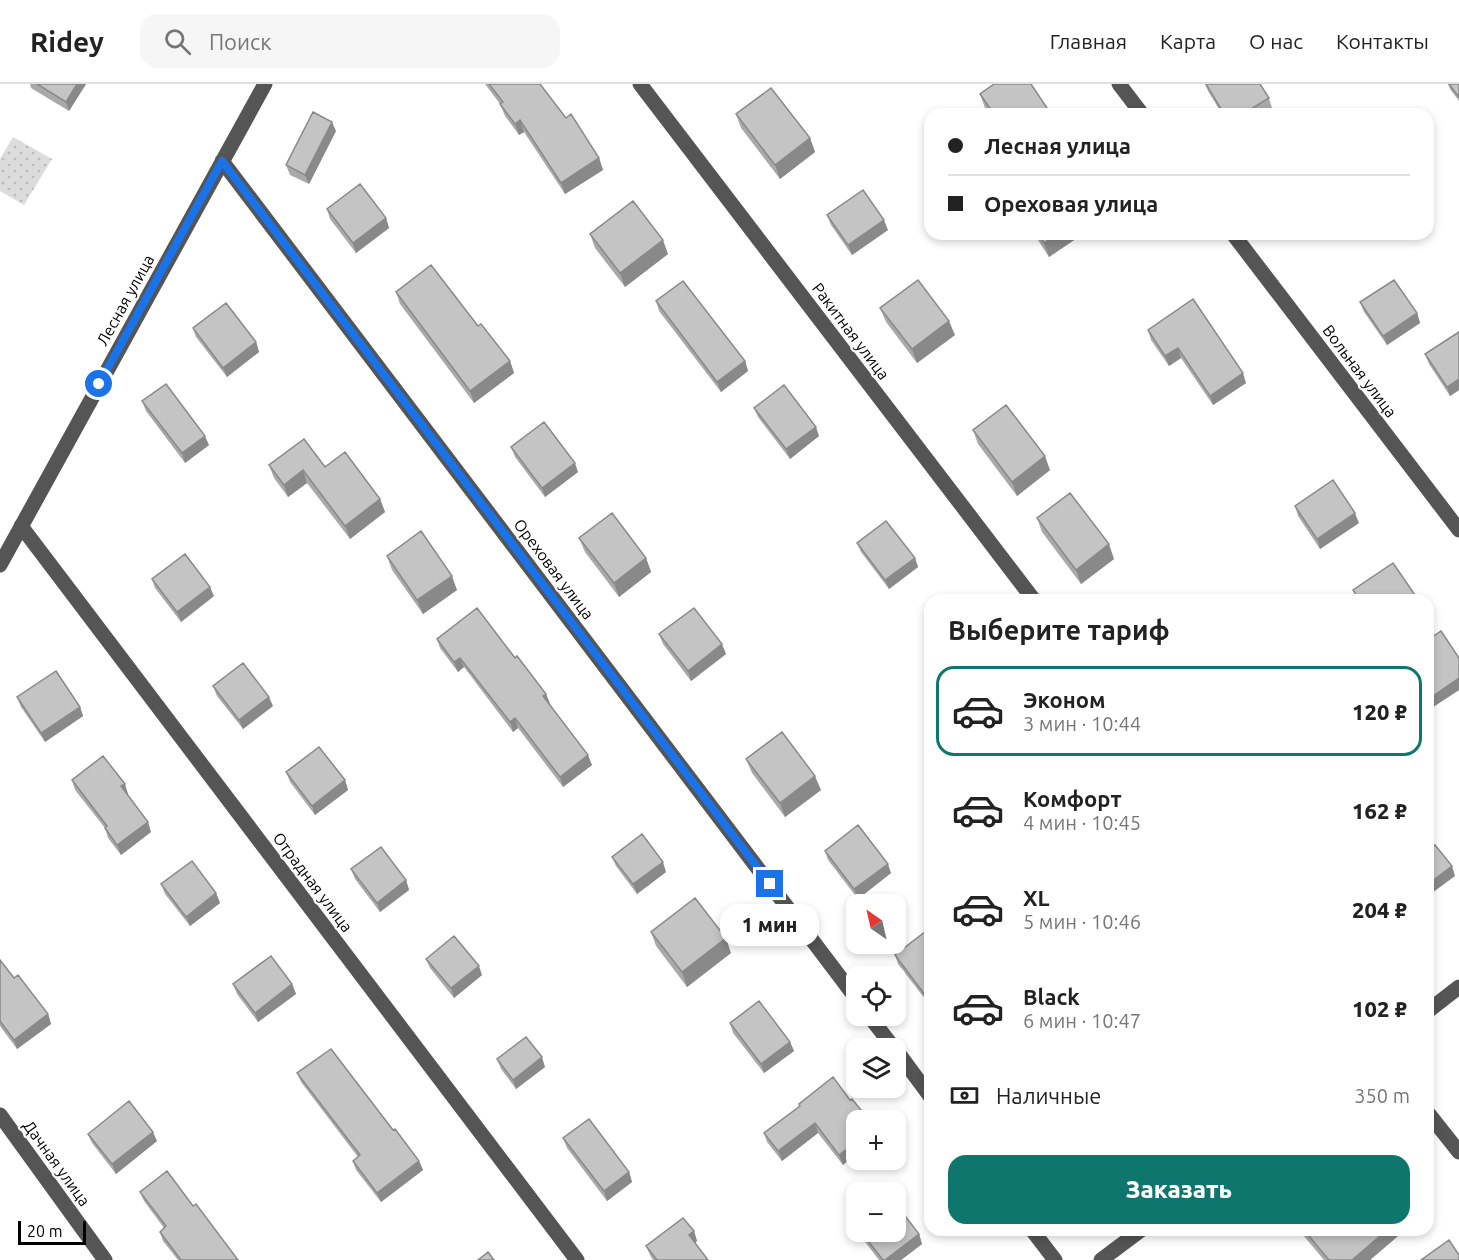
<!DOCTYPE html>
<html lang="ru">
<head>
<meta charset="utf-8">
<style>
  :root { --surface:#fff; --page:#f6f6f6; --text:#222; --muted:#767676; --line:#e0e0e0; --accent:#0f766e }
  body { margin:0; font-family:Ubuntu,sans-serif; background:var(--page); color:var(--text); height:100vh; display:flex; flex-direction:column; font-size:22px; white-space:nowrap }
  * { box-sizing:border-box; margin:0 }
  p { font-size:20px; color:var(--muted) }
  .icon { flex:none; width:33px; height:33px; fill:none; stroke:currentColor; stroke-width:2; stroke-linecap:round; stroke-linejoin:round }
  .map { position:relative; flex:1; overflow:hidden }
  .sheet { position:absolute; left:924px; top:510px; width:510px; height:642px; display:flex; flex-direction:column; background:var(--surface); border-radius:18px; box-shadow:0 3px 9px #0003 }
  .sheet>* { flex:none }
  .hud { position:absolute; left:924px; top:24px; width:510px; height:132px; border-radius:18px; box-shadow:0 3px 9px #0003; display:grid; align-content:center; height:132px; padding:0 24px; background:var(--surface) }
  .needle { width:39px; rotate:326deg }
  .buttons { position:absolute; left:846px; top:810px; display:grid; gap:12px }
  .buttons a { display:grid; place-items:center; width:60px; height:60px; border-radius:12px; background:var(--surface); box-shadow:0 3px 9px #0003; font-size:30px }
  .scale { position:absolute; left:18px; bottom:15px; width:68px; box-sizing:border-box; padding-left:6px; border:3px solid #000; border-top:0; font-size:16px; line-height:21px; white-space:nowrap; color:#000; -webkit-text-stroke:4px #fff; paint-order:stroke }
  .end { position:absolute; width:27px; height:27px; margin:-14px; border:8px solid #1a73e8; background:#fff; box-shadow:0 0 0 3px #fff }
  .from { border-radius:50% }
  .bubble { position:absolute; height:42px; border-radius:18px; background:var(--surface); box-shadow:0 3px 9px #0003; font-size:20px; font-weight:800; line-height:42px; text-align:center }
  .hud b { display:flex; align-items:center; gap:21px; height:57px; font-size:22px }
  .hud b+b { border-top:2px solid var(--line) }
  .hud i { width:15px; height:15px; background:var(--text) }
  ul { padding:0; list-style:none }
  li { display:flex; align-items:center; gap:18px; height:90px; margin:0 12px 9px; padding:0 12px; border:3px solid transparent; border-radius:18px }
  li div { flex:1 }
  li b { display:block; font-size:22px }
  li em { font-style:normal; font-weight:800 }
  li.active { border-color:var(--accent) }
  li>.icon { width:54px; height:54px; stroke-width:1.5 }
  h2 { padding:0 24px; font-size:27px; line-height:72px }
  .pay { display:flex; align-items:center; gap:15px; height:66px; padding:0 24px; font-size:22px }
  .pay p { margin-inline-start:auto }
  .cta { display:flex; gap:12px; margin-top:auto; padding:12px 24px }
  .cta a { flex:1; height:69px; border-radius:18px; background:var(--accent); color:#fff; font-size:24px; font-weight:800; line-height:69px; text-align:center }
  header { display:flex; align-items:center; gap:36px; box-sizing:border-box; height:84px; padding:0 30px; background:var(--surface); border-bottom:2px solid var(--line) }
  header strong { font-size:28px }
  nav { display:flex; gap:33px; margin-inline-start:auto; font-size:21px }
  .search { width:420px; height:54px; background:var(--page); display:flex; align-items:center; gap:15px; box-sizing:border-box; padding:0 21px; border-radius:18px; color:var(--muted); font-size:22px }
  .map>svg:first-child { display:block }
  .green { fill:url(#green-dots) }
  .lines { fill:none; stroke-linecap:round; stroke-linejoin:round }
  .minor { stroke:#555; stroke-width:15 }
  .wall { fill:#a9a9a9 }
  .shaded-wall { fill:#898989 }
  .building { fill:#c4c4c4; stroke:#898989; stroke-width:1.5 }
  .route { stroke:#1a73e8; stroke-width:8 }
  .labels { text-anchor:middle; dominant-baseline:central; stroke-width:4.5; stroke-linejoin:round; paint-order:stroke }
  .street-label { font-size:16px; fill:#000; stroke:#fff }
</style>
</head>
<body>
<header>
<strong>Ridey</strong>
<div class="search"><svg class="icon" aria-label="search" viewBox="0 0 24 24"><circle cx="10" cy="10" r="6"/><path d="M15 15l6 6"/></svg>Поиск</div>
<nav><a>Главная</a><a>Карта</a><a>О нас</a><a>Контакты</a></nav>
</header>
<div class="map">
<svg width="1459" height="1176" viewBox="0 0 1459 1176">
  <defs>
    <pattern id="green-dots" width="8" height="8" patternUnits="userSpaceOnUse" patternTransform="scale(1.5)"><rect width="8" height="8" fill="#dcdcdc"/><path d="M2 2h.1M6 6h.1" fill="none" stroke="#bbb" stroke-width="1.8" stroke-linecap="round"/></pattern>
  </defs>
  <rect width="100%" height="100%" fill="#fff"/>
  <path class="green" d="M13,53L52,75L24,121L0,107V75Z"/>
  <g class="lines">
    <path class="minor" d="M640,0L1034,516
      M1119,0L1142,30
      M222,77L856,914
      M1233,150L1459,446
      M21,442L577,1176
      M0,481L265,0
      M1428,927L1459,903
      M869,932L894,964
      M896,966L930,1012
      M1428,1029L1459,1068
      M0,1031L105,1176
      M1032,1146L1055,1176
      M1101,1176L1141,1146"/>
  </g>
  <path class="wall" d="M30,0H86L69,27L31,4Z
    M485,0H540L566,34L599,74L603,86L565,110L524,48L519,51L505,32L500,20Z
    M1205,0L1269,14L1272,24L1262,30H1222L1208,7Z
    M1448,0H1459V17L1450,5Z
    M980,10L1051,30H989L985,24Z
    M736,30L810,54L815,68L780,95L741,44Z
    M336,47L309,100L290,91L286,81Z
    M327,125L386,134L389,144L356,169L330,135Z
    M827,131L888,146L852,171L831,141Z
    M590,150L668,170L625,203L595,164Z
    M1034,150H1083L1049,173Z
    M396,208L478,242L510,277L514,289L474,319L400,220Z
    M656,217L745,277L748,287L721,308L659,227Z
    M1360,218L1417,229L1420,239L1387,261L1364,228Z
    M880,224L955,251L917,279L886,238Z
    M193,244L256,258L259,268L227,293L196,253Z
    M1148,246L1246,299L1213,321L1181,274L1169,282L1151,256Z
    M1459,248V306L1450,312L1429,280L1425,270Z
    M142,317L209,361L185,379L146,327Z
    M754,324L819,352L790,375L758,333Z
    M973,346L1050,386L1017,412L978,360Z
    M511,363L578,388L545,413L515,373Z
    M269,381L325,383L380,415L385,428L350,455L307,399L288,413L274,394Z
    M1295,422L1359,439L1320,465L1298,432Z
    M1037,434L1114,475L1081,500L1042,448Z
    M579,454L646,474L651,488L619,513L585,468Z
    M857,459L915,474L918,483L889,505L861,468Z
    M387,472L457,506L423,530L392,486Z
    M152,495L214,512L181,538L155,504Z
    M659,550L726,570L691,597L663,560Z
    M437,555L515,574L546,610L550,620L592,681L563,703L518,644L513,648L464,583L458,588L440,564Z
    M1428,556L1459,574V606L1433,623L1428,616Z
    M213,602L273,622L243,645L217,612Z
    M17,613L80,623L83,632L45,658L21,623Z
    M746,675L821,706L785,733L752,689Z
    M286,688L345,696L348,706L315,731L290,698Z
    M72,696L128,710H127L151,748L121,771L108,754L105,744L75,706Z
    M825,767L891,789L858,815L828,776Z
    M612,773L666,788L637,810L616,782Z
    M351,785L406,796L409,806L380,828L355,795Z
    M161,800L216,809L220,819L190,842L165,810Z
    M930,844V919L929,920L898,880L895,871Z
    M651,848L731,869L687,903L656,862Z
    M426,875L482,891L454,914L430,884Z
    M0,876L14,894L48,930L51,940L17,965L0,942Z
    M233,900H292L296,910L258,938L237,910Z
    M730,939L790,958L794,967L764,989L733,949Z
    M497,975L545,983L516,1005L501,985Z
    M297,989L393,1046L419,1077L423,1086L381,1118L356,1086L353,1077L358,1073L301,998Z
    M850,1016L843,1081L818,1049L782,1077L767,1058L764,1049L800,1022L799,1020Z
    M88,1050L157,1057L116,1090L92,1059Z
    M563,1054L629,1088L632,1098L607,1117L567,1064Z
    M140,1108L193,1122L238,1176H178L163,1157L160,1148L164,1144L144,1117Z
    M1301,1146H1405L1370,1176H1324L1303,1151Z
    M694,1147L697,1157L695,1159L708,1176H653L650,1171L646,1162Z
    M860,1148H896L919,1150L922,1160L901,1176H879L862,1154Z"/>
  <path class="shaded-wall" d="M77,0H86L69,27L66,18Z
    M520,36L524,48L519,51L515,40Z
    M332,38L336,47L309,100L305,91Z
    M810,54L815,68L780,95L775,81Z
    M599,74L603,86L565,110L561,99Z
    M386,134L389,144L356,169L353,159Z
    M884,136L888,146L852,171L848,161Z
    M1057,150H1083L1049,173L1044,159Z
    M663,156L668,170L625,203L620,189Z
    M1417,229L1420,239L1387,261L1383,252Z
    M949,237L955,251L917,279L912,265Z
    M256,258L259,268L227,293L223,284Z
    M1178,264L1181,274L1169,282L1165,272Z
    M510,277L514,289L474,319L470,307Z
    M745,277L748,287L721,308L717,298Z
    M1243,289L1246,299L1213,321L1210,312Z
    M1459,295V306L1450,312L1447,303Z
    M816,343L819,352L790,375L786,365Z
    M205,352L209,361L185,379L182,369Z
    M1045,372L1050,386L1017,412L1012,398Z
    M575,379L578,388L545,413L542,404Z
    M303,386L307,399L288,413L284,401Z
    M380,415L385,428L350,455L345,442Z
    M1355,429L1359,439L1320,465L1317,455Z
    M1109,460L1114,475L1081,500L1076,486Z
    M646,474L651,488L619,513L614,499Z
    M915,474L918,483L889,505L885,496Z
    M452,492L457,506L423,530L417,516Z
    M210,503L214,512L181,538L177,528Z
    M722,560L726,570L691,597L688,587Z
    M460,574L464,583L458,588L454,578Z
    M1459,594V606L1433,623L1430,614Z
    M546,610L550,620L543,612Z
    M269,613L273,622L243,645L239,636Z
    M80,623L83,632L45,658L41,649Z
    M515,634L518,644L513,648L510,638Z
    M588,671L592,681L563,703L560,693Z
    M815,692L821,706L785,733L780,719Z
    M345,696L348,706L315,731L312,722Z
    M125,700L128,710L125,712L121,702Z
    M148,738L151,748L121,771L117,761Z
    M663,778L666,788L637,810L633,800Z
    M888,780L891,789L858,815L854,805Z
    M1452,782L1455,792L1428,812V800Z
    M406,796L409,806L380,828L377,819Z
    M216,809L220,819L190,842L186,833Z
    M726,854L731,869L687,903L682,888Z
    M479,882L482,891L454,914L451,904Z
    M292,900L296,910L258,938L255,929Z
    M930,907V919L929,920L925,911Z
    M48,930L51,940L17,965L14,956Z
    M790,958L794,967L764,989L761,980Z
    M542,973L545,983L516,1005L513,996Z
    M815,1039L818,1049L782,1077L778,1067Z
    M153,1048L157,1057L116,1090L112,1080Z
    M856,1058V1070L843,1081L839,1071Z
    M419,1077L423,1086L381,1118L377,1109Z
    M629,1088L632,1098L607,1117L604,1107Z
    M1428,1110L1433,1122L1428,1126Z
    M1387,1146H1405L1370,1176H1352Z
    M694,1147L697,1157L692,1161L689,1151Z
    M919,1150L922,1160L901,1176H885Z"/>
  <path class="building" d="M37,0H77L66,18Z
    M489,0H540L566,34L571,30L599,74L561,99L520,36L515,40L500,20L503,18Z
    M994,0H1031L1051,30H994L980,10Z
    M1206,0H1260L1269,14L1243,30H1224Z
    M1449,0H1459V13Z
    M771,4L810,54L775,81L736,30Z
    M313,28L332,38L305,91L286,81Z
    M360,100L386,134L353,159L327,125Z
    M863,106L884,136L848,161L827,131Z
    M633,117L663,156L620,189L590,150Z
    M1038,150H1057L1044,159Z
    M431,181L478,242L481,240L510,277L470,307L396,208Z
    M918,196L949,237L912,265L880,224Z
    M1394,196L1417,229L1383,252L1360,218Z
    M683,197L745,277L717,298L656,217Z
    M1193,215L1243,289L1210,312L1178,264L1165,272L1148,246Z
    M226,219L256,258L223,284L193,244Z
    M1459,248V295L1447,303L1425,270Z
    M166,300L205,352L182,369L142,317Z
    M784,301L816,343L786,365L754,324Z
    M1006,321L1045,372L1012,398L973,346Z
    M544,338L575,379L542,404L511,363Z
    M304,355L325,383L345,368L380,415L345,442L303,386L284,401L269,381Z
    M1333,396L1355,429L1317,455L1295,422Z
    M1070,409L1109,460L1076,486L1037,434Z
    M612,429L646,474L614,499L579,454Z
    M886,437L915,474L885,496L857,459Z
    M421,447L452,492L417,516L387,472Z
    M185,470L210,503L177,528L152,495Z
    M1393,479L1417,514L1413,516H1359L1353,506Z
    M477,524L515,574L517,572L546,610L543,612L588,671L560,693L515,634L510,638L460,574L454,578L437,555Z
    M694,524L722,560L688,587L659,550Z
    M1441,547L1459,574V594L1430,614L1428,611V556Z
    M243,579L269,613L239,636L213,602Z
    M56,587L80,623L41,649L17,613Z
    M782,648L815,692L780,719L746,675Z
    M319,663L345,696L312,722L286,688Z
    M103,672L125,700L121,702L148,738L117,761L105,744L107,742L72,696Z
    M858,741L888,780L854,805L825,767Z
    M642,750L663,778L633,800L612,773Z
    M1435,761L1452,782L1428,800V766Z
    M381,763L406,796L377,819L351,785Z
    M192,777L216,809L186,833L161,800Z
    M695,814L726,854L682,888L651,848Z
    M930,844V907L925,911L895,871Z
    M454,852L479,882L451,904L426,875Z
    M271,872L292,900L255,929L233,900Z
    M0,876L14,894L18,891L48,930L14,956L0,937Z
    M759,917L790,958L761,980L730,939Z
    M526,953L542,973L513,996L497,975Z
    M331,965L393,1046L395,1045L419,1077L377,1109L353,1077L360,1071L297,989Z
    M833,993L850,1016L852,1015L869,1036H856V1058L839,1071L815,1039L778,1067L764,1049L800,1022L799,1020Z
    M129,1017L153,1048L112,1080L88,1050Z
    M589,1035L629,1088L604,1107L563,1054Z
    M167,1087L193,1122L196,1120L238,1176H181L160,1148L166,1142L140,1108Z
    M896,1120L919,1150L885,1176H883L861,1148H896Z
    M683,1134L694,1147L689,1151L708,1176H657L646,1162Z
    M1304,1146H1387L1352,1176H1329Z
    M1449,1156L1459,1171V1176H1421Z
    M488,1168L494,1176H478Z"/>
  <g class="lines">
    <path class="route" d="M99,300L222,77L770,800"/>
  </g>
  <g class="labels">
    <g class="street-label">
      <text transform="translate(125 216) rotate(-61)">Лесная улица</text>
      <text transform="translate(851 247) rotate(53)">Ракитная улица</text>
      <text transform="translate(1360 287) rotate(53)">Вольная улица</text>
      <text transform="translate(554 485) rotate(53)">Ореховая улица</text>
      <text transform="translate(313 798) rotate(53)">Отрадная улица</text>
      <text transform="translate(57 1079) rotate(54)">Дачная улица</text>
    </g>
  </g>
</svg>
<div class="buttons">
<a><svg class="needle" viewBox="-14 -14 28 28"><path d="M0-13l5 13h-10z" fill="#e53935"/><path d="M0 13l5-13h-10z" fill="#767676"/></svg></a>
<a><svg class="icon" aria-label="locate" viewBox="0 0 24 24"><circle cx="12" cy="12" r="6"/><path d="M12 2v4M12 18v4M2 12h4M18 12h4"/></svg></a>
<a><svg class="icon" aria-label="layers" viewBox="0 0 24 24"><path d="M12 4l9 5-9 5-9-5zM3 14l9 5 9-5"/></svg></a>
<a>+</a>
<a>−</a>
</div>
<div class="scale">20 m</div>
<i class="end from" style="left:99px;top:300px"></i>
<i class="end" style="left:770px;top:800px"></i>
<div class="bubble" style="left:720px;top:820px;width:99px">1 мин</div>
<div class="hud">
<b><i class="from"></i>Лесная улица</b>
<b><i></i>Ореховая улица</b>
</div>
<section class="sheet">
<h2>Выберите тариф</h2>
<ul>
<li class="active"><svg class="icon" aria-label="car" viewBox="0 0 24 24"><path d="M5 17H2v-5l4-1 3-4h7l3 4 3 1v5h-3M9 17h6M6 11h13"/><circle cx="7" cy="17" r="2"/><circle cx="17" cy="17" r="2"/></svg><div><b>Эконом</b><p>3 мин · 10:44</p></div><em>120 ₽</em></li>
<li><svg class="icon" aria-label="car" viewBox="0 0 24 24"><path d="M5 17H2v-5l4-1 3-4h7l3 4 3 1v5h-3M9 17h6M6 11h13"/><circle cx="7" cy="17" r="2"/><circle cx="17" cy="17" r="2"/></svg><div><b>Комфорт</b><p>4 мин · 10:45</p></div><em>162 ₽</em></li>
<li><svg class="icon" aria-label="car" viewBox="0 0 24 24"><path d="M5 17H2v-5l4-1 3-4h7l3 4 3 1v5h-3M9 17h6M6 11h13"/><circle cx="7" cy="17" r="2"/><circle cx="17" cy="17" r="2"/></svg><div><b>XL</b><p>5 мин · 10:46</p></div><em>204 ₽</em></li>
<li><svg class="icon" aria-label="car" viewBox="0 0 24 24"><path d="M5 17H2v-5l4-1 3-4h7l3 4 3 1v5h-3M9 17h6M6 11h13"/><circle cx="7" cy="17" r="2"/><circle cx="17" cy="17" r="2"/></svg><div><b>Black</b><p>6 мин · 10:47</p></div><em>102 ₽</em></li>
</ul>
<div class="pay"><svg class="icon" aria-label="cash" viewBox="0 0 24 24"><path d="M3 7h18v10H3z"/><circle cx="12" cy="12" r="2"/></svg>Наличные<p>350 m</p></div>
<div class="cta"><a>Заказать</a></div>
</section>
</div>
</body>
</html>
